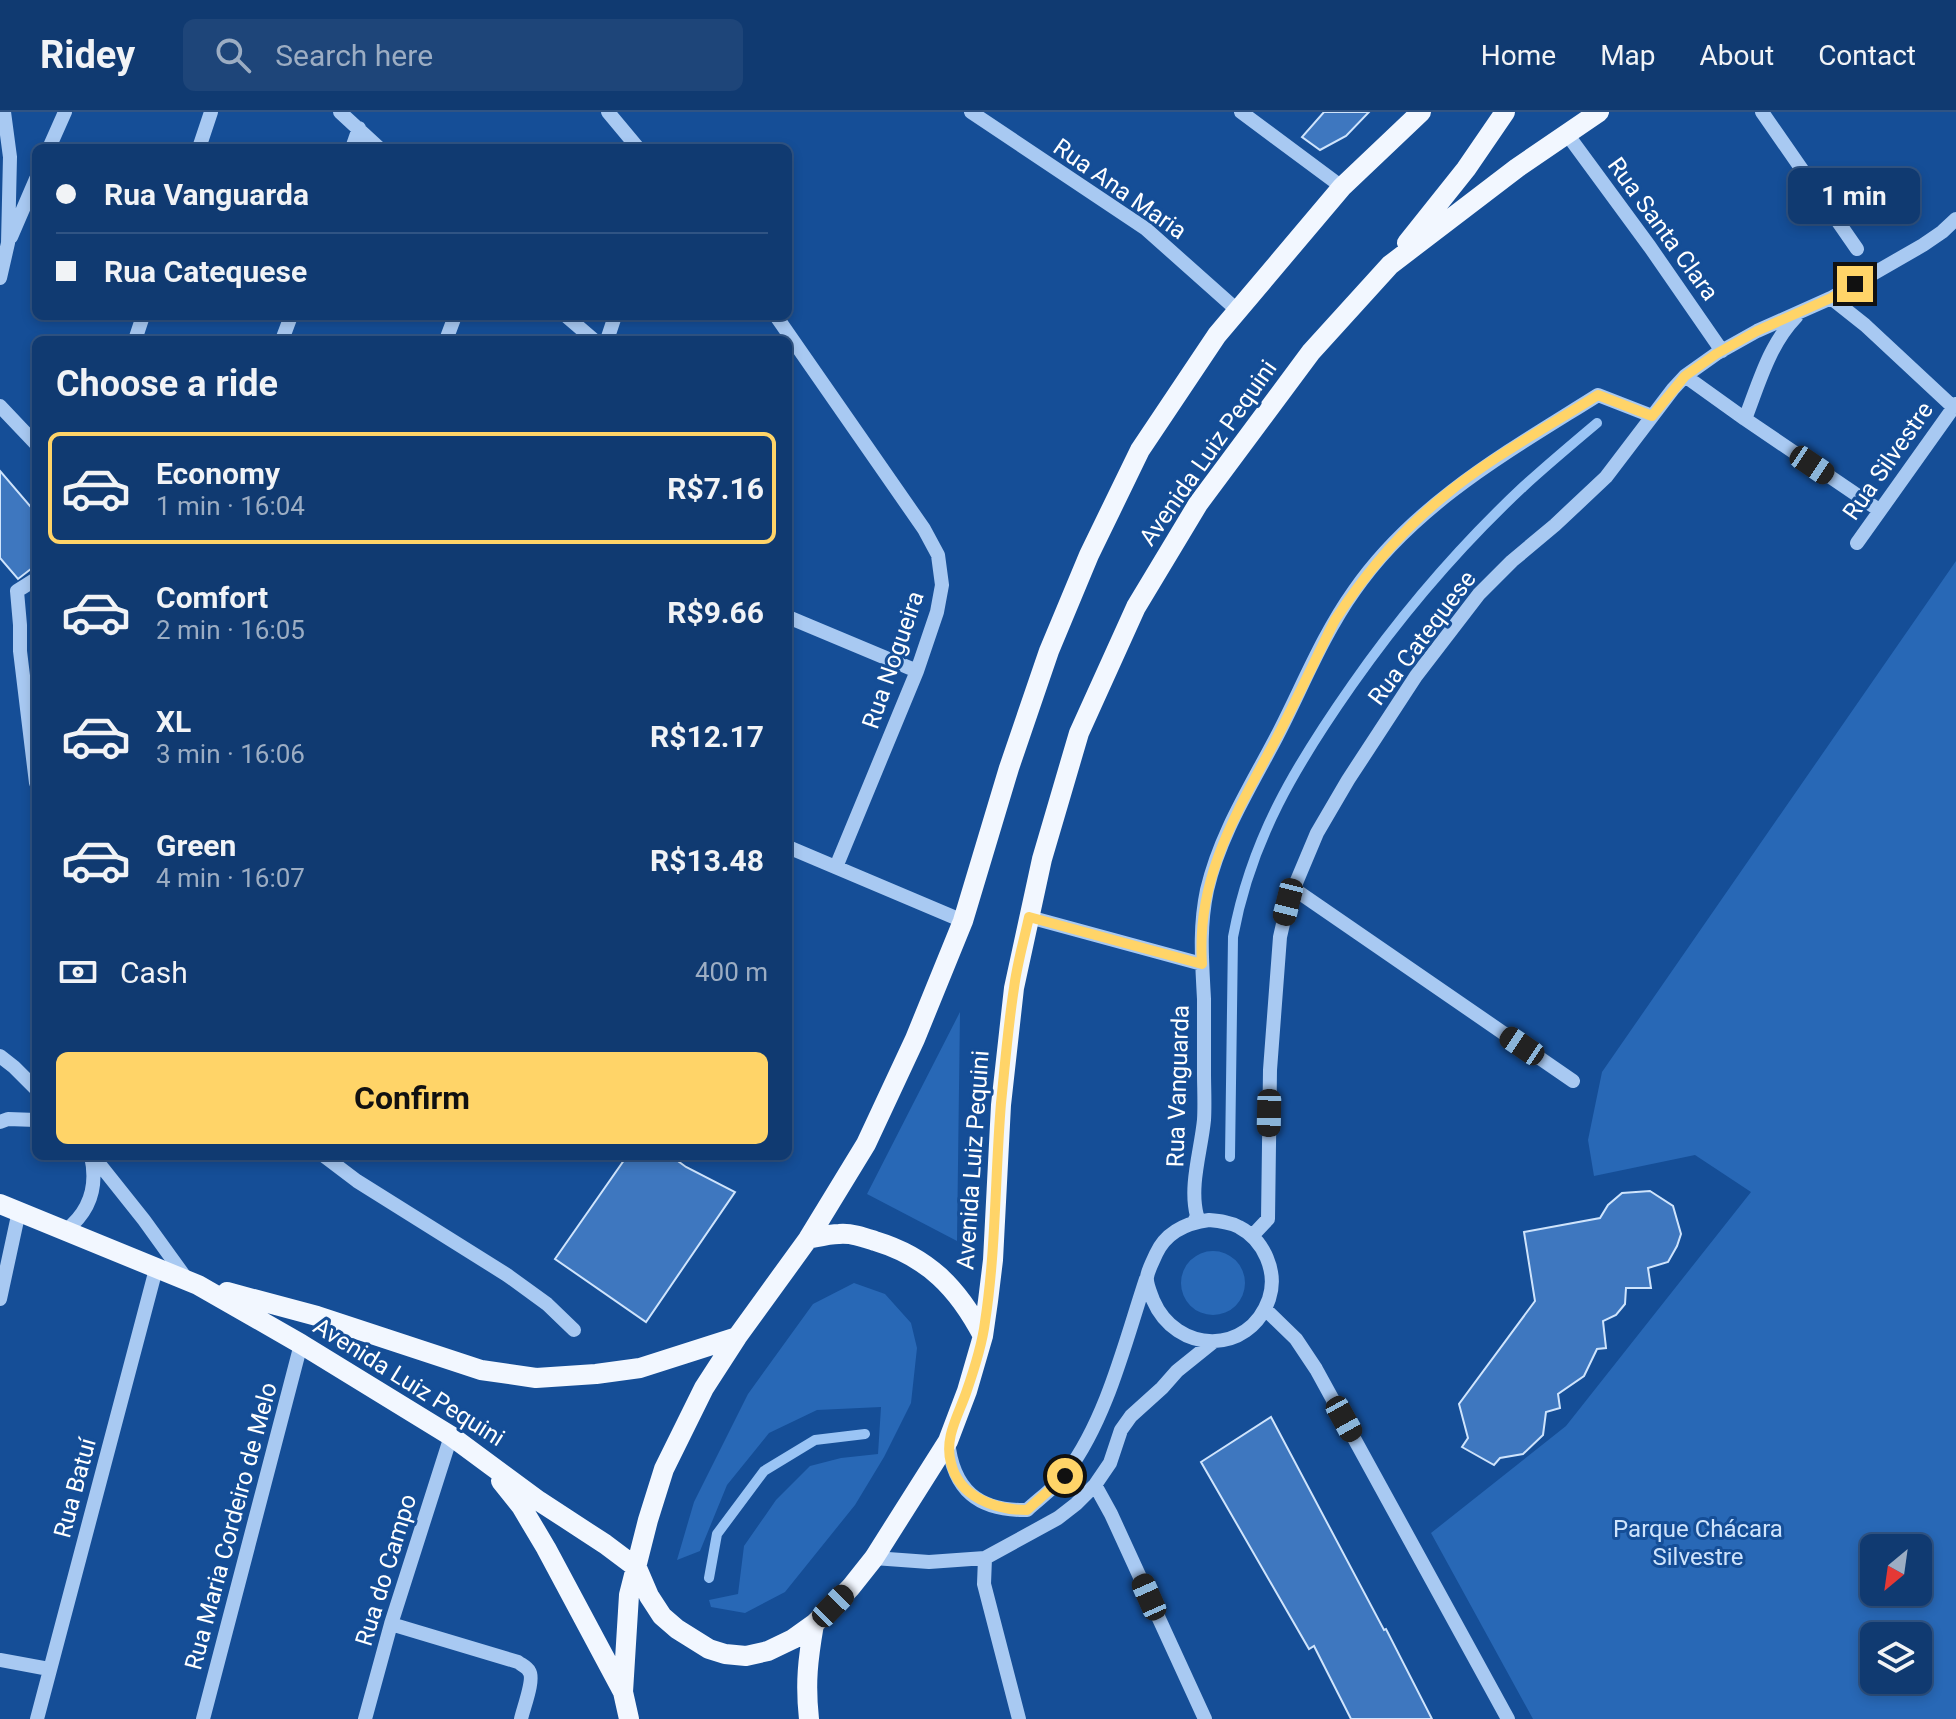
<!DOCTYPE html>
<html lang="en">
<head>
<meta charset="utf-8">
<style>
  :root { --surface:#103a71; --page:#1e4579; --text:#f1f3f6; --muted:#9cadc3; --line:#305484; --accent:#ffd468 }
  body { margin:0; font-family:Roboto,sans-serif; background:var(--page); color:var(--text); height:100vh; display:flex; flex-direction:column; font-size:30px; white-space:nowrap }
  * { box-sizing:border-box; margin:0 }
  p { font-size:26px; color:var(--muted) }
  .icon { flex:none; width:44px; height:44px; fill:none; stroke:currentColor; stroke-width:2; stroke-linecap:round; stroke-linejoin:round }
  .map { position:relative; flex:1; overflow:hidden }
  .drawer { position:absolute; left:32px; top:224px; width:760px; height:824px; display:flex; flex-direction:column; background:var(--surface); border-radius:12px; box-shadow:0 4px 12px #0003,0 0 0 2px var(--line) }
  .drawer>* { flex:none }
  .top-card { position:absolute; left:32px; top:32px; width:760px; height:176px; border-radius:12px; box-shadow:0 4px 12px #0003,0 0 0 2px var(--line); display:grid; align-content:center; height:176px; padding:0 24px; background:var(--surface) }
  .needle { width:52px; rotate:209deg }
  .fabs { position:absolute; left:1860px; top:1422px; display:grid; gap:16px }
  .fabs a { display:grid; place-items:center; width:72px; height:72px; border-radius:12px; background:var(--surface); box-shadow:0 4px 12px #0003,0 0 0 2px var(--line); font-size:40px }
  .end { position:absolute; width:36px; height:36px; margin:-18px; border:10px solid #ffd468; background:#111; box-shadow:0 0 0 4px #111 }
  .from { border-radius:50% }
  .bubble { position:absolute; height:56px; border-radius:12px; background:var(--surface); box-shadow:0 4px 12px #0003,0 0 0 2px var(--line); font-size:26px; font-weight:700; line-height:56px; text-align:center }
  .car { position:absolute; width:24px; height:48px; margin:-24px -12px; border-radius:10px; box-shadow:0 0 6px 2px #0007; background:linear-gradient(#222 24%,#8ab4d8 0 40%,#222 0 76%,#8ab4d8 0 86%,#222 0) }
  .top-card b { display:flex; align-items:center; gap:28px; height:76px; font-size:30px }
  .top-card b+b { border-top:2px solid var(--line) }
  .top-card i { width:20px; height:20px; background:var(--text) }
  ul { padding:0; list-style:none }
  li { display:flex; align-items:center; gap:24px; height:112px; margin:0 16px 12px; padding:0 8px; border:4px solid transparent; border-radius:12px }
  li div { flex:1 }
  li b { display:block; font-size:30px }
  li em { font-style:normal; font-weight:700 }
  li.active { border-color:var(--accent) }
  li>.icon { width:72px; height:72px; stroke-width:1.5 }
  h2 { padding:0 24px; font-size:36px; line-height:96px }
  .pay { display:flex; align-items:center; gap:20px; height:88px; padding:0 24px; font-size:30px }
  .pay p { margin-inline-start:auto }
  .cta { display:flex; gap:16px; margin-top:auto; padding:16px 24px }
  .cta a { flex:1; height:92px; border-radius:12px; background:var(--accent); color:#111; font-size:32px; font-weight:700; line-height:92px; text-align:center }
  header { display:flex; align-items:center; gap:48px; box-sizing:border-box; height:112px; padding:0 40px; background:var(--surface); border-bottom:2px solid var(--line) }
  header strong { font-size:38px }
  nav { display:flex; gap:44px; margin-inline-start:auto; font-size:28px }
  .search { width:560px; height:72px; background:var(--page); display:flex; align-items:center; gap:20px; box-sizing:border-box; padding:0 28px; border-radius:12px; color:var(--muted); font-size:30px }
  .map>svg:first-child { display:block }
  .green { fill:#2868b6; fill-rule:evenodd }
  .lines { fill:none; stroke-linecap:round; stroke-linejoin:round }
  .stream { stroke:#9ac4f5; stroke-width:10 }
  .building { fill:#3e77bf; stroke:#cfe4fc; stroke-width:2 }
  .minor { stroke:#a8c9f2; stroke-width:14 }
  .major { stroke:#f2f7ff; stroke-width:20 }
  .route { stroke:#ffd468; stroke-width:10 }
  .labels { text-anchor:middle; dominant-baseline:central; stroke-width:6; stroke-linejoin:round; paint-order:stroke }
  .street-label { font-size:24px; fill:#fff; stroke:#154e97 }
  .park-label { font-size:24px; fill:#cfe4fc; stroke:#154e97 }
</style>
</head>
<body>
<header>
<strong>Ridey</strong>
<div class="search"><svg class="icon" aria-label="search" viewBox="0 0 24 24"><circle cx="10" cy="10" r="6"/><path d="M15 15l6 6"/></svg>Search here</div>
<nav><a>Home</a><a>Map</a><a>About</a><a>Contact</a></nav>
</header>
<div class="map">
<svg width="1956" height="1607" viewBox="0 0 1956 1607">
  <rect width="100%" height="100%" fill="#154e97"/>
  <path class="green" d="M1956,449V1607H1533L1431,1421L1566,1314L1751,1080L1695,1043L1594,1064L1588,1028L1602,960ZM1874,1436H1918V1480H1874ZM1874,1524H1918V1568H1874Z
    M960,900L957,1129L867,1082Z
    M1181 1171a32 32 0 1 1 64 0a32 32 0 1 1-64 0Z
    M854,1171L885,1182L911,1211L917,1236L911,1291L884,1345L855,1393L785,1480L745,1501L711,1495L709,1488L738,1482L744,1434L776,1388L810,1354L841,1346L878,1342L881,1295L817,1298L769,1321L727,1373L700,1439L677,1448L694,1390L748,1282L813,1192Z"/>
  <g class="lines">
    <path class="stream" d="M1230,1045L1233,825C1251,727 1296,653 1352,573C1401,503 1460,434 1523,375C1547,353 1572,332 1597,311
      M709,1466L717,1422L764,1359L815,1328L865,1322"/>
  </g>
  <path class="building" d="M1324,0H1369L1346,24L1320,38L1302,25Z
    M0,359L36,401V453L18,467L0,446Z
    M627,1044H671L686,1055L735,1080L646,1210L555,1147Z
    M1650,1079L1673,1094L1681,1122L1677,1134L1668,1150L1648,1156L1651,1176H1626L1625,1192L1616,1203L1603,1209L1606,1236L1597,1237L1584,1264L1558,1282L1560,1296L1546,1300L1543,1323L1523,1342L1500,1346L1494,1353L1462,1335L1468,1326L1459,1292L1535,1189L1524,1120L1600,1106L1608,1093L1622,1081Z
    M1271,1305L1384,1518L1386,1517L1432,1607H1351L1314,1534L1309,1537L1201,1350Z"/>
  <g class="lines">
    <path class="minor" d="M340,0L379,36
      M608,0L638,36
      M971,0L1146,117L1237,198
      M1241,0L1342,75
      M1762,0L1857,137
      M1567,22L1650,135L1722,239
      M49,36L65,0
      M199,36L211,0
      M352,36L359,16
      M11,125L36,67
      M0,166L8,131L10,45L4,0
      M1831,186L1865,213L1953,295
      M566,204L594,228
      M776,204L924,417L938,443L942,473L937,500L917,559L836,755
      M135,228L143,204
      M282,228L291,204
      M446,228L455,204
      M607,228L615,204
      M1685,264L1745,307L1879,398
      M0,294L36,332
      M1745,307C1759,271 1769,233 1796,205
      M1857,431L1956,292
      M36,467L17,479L20,513V539L36,671
      M788,505L917,559
      M788,735L963,809
      M1294,777L1573,969
      M1029,805L1202,852
      M0,944L14,955L36,977
      M0,1010L8,1007L36,1008
      M93,1044L144,1108L188,1169
      M324,1044L357,1069L507,1163L547,1192L574,1218
      M1209,1108C1220,1109 1230,1110 1239,1115C1264,1128 1278,1160 1269,1187C1249,1244 1176,1242 1153,1188C1151,1182 1146,1172 1147,1165C1148,1158 1153,1149 1156,1142C1166,1120 1186,1111 1209,1108Z
      M1194,1110L1197,1104C1189,1074 1201,1039 1204,1008C1205,992 1204,976 1204,960C1204,935 1204,911 1204,887C1202,849 1199,816 1207,778C1220,722 1251,674 1277,624C1302,576 1322,524 1354,479C1415,391 1509,339 1598,283L1652,304
      M66,1118C90,1099 98,1074 91,1044
      M1252,1124L1268,1107L1270,958L1280,825L1288,790L1317,721L1348,668L1416,564L1479,482L1512,449L1555,413L1606,365L1673,277L1685,264L1716,242L1757,219L1831,186L1923,133L1942,120L1956,107
      M0,1187L19,1099
      M1265,1197L1296,1227L1316,1257L1508,1607
      M948,1329C953,1378 978,1399 1027,1398C1040,1386 1057,1374 1067,1360C1107,1306 1125,1230 1146,1167
      M1095,1373L1111,1402L1205,1607
      M874,1446L929,1450L985,1446L1058,1406L1076,1392L1095,1373L1110,1351L1121,1318L1131,1304L1162,1276L1177,1259L1213,1230
      M985,1446L984,1472L1019,1607
      M391,1512L518,1550C522,1553 527,1555 529,1559C535,1567 523,1597 521,1607
      M0,1548L49,1557
      M37,1607L156,1157
      M203,1607L301,1232
      M365,1607L391,1512L451,1324"/>
    <path class="major" d="M1407,131L1466,57L1505,0
      M0,1092L198,1173L301,1232L451,1324L539,1389L605,1432L637,1456L649,1484L662,1504L677,1517L709,1537L725,1542L746,1544L768,1539L793,1527L814,1512L833,1494L851,1475L874,1446L948,1329L967,1279L983,1224L988,1189L993,1148L1001,993L1014,876L1042,747L1079,621L1136,495L1198,392L1311,240L1390,153L1517,56L1599,0
      M808,1127C818,1125 829,1122 839,1122C852,1121 863,1125 875,1129C928,1145 958,1176 983,1224
      M227,1180L317,1204L481,1258L536,1266L596,1262L640,1256L737,1225
      M501,1369L521,1394L546,1436L623,1580
      M629,1607L623,1580L629,1483L648,1408L664,1357L704,1276L737,1225L808,1127L866,1032L915,927L963,809L1009,656L1049,539L1089,443L1140,338L1217,223L1342,75L1421,0
      M809,1607C805,1571 808,1547 814,1512"/>
  </g>
  <g class="lines">
    <path class="route" d="M1065,1364L1027,1398C995,1398 959,1385 951,1351C944,1326 958,1304 966,1281C974,1258 982,1234 985,1210C996,1138 995,1064 1001,991C1005,953 1008,914 1014,876C1017,852 1024,828 1029,805L1202,852C1196,766 1236,702 1275,629C1296,589 1315,548 1335,508C1365,462 1401,419 1444,384C1491,345 1546,316 1598,283L1652,304L1685,264L1716,242L1757,219L1831,186L1855,172"/>
  </g>
  <g class="labels">
    <g class="street-label">
      <text transform="translate(1120 77) rotate(35)">Rua Ana Maria</text>
      <text transform="translate(1663 117) rotate(54)">Rua Santa Clara</text>
      <text transform="translate(1208 341) rotate(-55)">Avenida Luiz Pequini</text>
      <text transform="translate(1888 349) rotate(-55)">Rua Silvestre</text>
      <text transform="translate(1422 526) rotate(-53)">Rua Catequese</text>
      <text transform="translate(893 548) rotate(-71)">Rua Nogueira</text>
      <text transform="translate(1178 974) rotate(-88)">Rua Vanguarda</text>
      <text transform="translate(973 1048) rotate(-86)">Avenida Luiz Pequini</text>
      <text transform="translate(409 1270) rotate(32)">Avenida Luiz Pequini</text>
      <text transform="translate(75 1376) rotate(-75)">Rua Batuí</text>
      <text transform="translate(231 1414) rotate(-75)">Rua Maria Cordeiro de Melo</text>
      <text transform="translate(386 1458) rotate(-73)">Rua do Campo</text>
    </g>
    <g class="park-label">
      <text x="1698" y="1417">Parque Chácara<tspan x="1698" dy="28">Silvestre</tspan></text>
    </g>
  </g>
</svg>
<div class="fabs">
<a><svg class="needle" viewBox="-14 -14 28 28"><path d="M0-13l5 13h-10z" fill="#e53935"/><path d="M0 13l5-13h-10z" fill="#9cadc3"/></svg></a>
<a><svg class="icon" aria-label="layers" viewBox="0 0 24 24"><path d="M12 4l9 5-9 5-9-5zM3 14l9 5 9-5"/></svg></a>
</div>
<i class="end from" style="left:1065px;top:1364px"></i>
<i class="end" style="left:1855px;top:172px"></i>
<div class="bubble" style="left:1788px;top:56px;width:132px">1 min</div>
<i class="car" style="left:1812px;top:353px;rotate:124deg"></i>
<i class="car" style="left:1288px;top:790px;rotate:194deg"></i>
<i class="car" style="left:1522px;top:934px;rotate:304deg"></i>
<i class="car" style="left:1269px;top:1001px;rotate:181deg"></i>
<i class="car" style="left:1344px;top:1307px;rotate:151deg"></i>
<i class="car" style="left:1149px;top:1485px;rotate:336deg"></i>
<i class="car" style="left:833px;top:1494px;rotate:44deg"></i>
<div class="top-card">
<b><i class="from"></i>Rua Vanguarda</b>
<b><i></i>Rua Catequese</b>
</div>
<section class="drawer">
<h2>Choose a ride</h2>
<ul>
<li class="active"><svg class="icon" aria-label="car" viewBox="0 0 24 24"><path d="M5 17H2v-5l4-1 3-4h7l3 4 3 1v5h-3M9 17h6M6 11h13"/><circle cx="7" cy="17" r="2"/><circle cx="17" cy="17" r="2"/></svg><div><b>Economy</b><p>1 min · 16:04</p></div><em>R$7.16</em></li>
<li><svg class="icon" aria-label="car" viewBox="0 0 24 24"><path d="M5 17H2v-5l4-1 3-4h7l3 4 3 1v5h-3M9 17h6M6 11h13"/><circle cx="7" cy="17" r="2"/><circle cx="17" cy="17" r="2"/></svg><div><b>Comfort</b><p>2 min · 16:05</p></div><em>R$9.66</em></li>
<li><svg class="icon" aria-label="car" viewBox="0 0 24 24"><path d="M5 17H2v-5l4-1 3-4h7l3 4 3 1v5h-3M9 17h6M6 11h13"/><circle cx="7" cy="17" r="2"/><circle cx="17" cy="17" r="2"/></svg><div><b>XL</b><p>3 min · 16:06</p></div><em>R$12.17</em></li>
<li><svg class="icon" aria-label="car" viewBox="0 0 24 24"><path d="M5 17H2v-5l4-1 3-4h7l3 4 3 1v5h-3M9 17h6M6 11h13"/><circle cx="7" cy="17" r="2"/><circle cx="17" cy="17" r="2"/></svg><div><b>Green</b><p>4 min · 16:07</p></div><em>R$13.48</em></li>
</ul>
<div class="pay"><svg class="icon" aria-label="cash" viewBox="0 0 24 24"><path d="M3 7h18v10H3z"/><circle cx="12" cy="12" r="2"/></svg>Cash<p>400 m</p></div>
<div class="cta"><a>Confirm</a></div>
</section>
</div>
</body>
</html>
